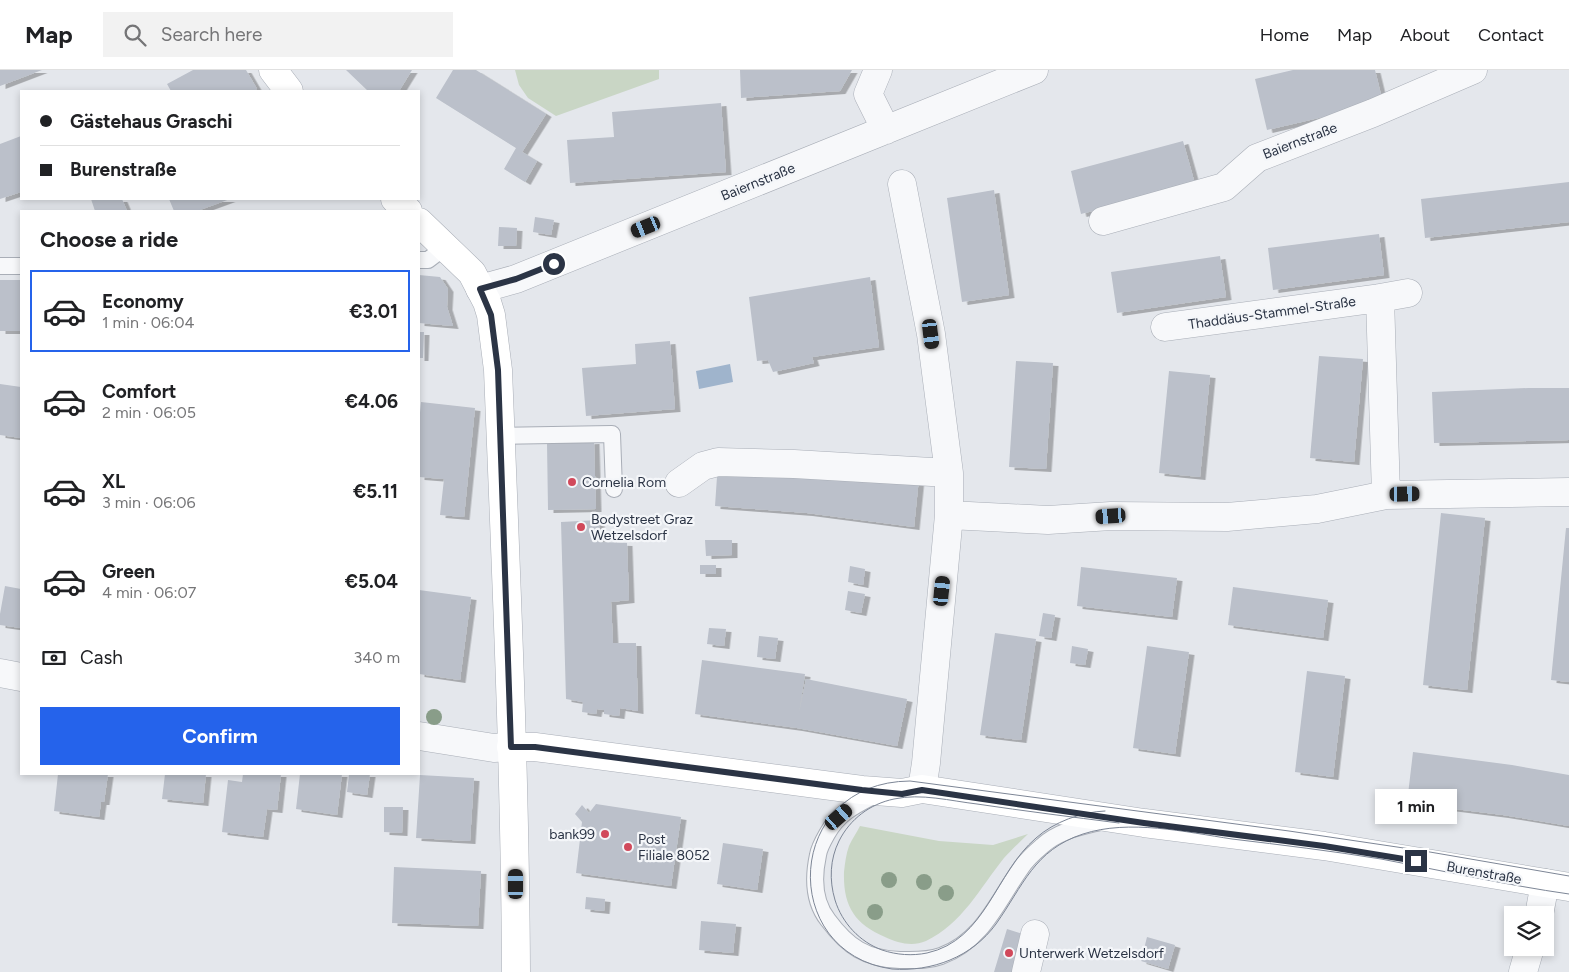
<!DOCTYPE html>
<html lang="en">
<head>
<meta charset="utf-8">
<style>
  :root { --surface:#fff; --page:#f2f2f2; --text:#202124; --muted:#757577; --line:#e0e0e0; --accent:#2563eb }
  body { margin:0; font-family:Figtree,sans-serif; background:var(--page); color:var(--text); height:100vh; display:flex; flex-direction:column; font-size:19px; white-space:nowrap }
  * { box-sizing:border-box; margin:0 }
  p { font-size:16px; color:var(--muted) }
  .icon { flex:none; width:28px; height:28px; fill:none; stroke:currentColor; stroke-width:2; stroke-linecap:round; stroke-linejoin:round }
  .map { position:relative; flex:1; overflow:hidden }
  .panel { position:absolute; left:20px; top:140px; width:400px; height:565px; display:flex; flex-direction:column; background:var(--surface); border-radius:0px; box-shadow:0 2px 8px #0003 }
  .panel>* { flex:none }
  .guide { position:absolute; left:20px; top:20px; width:400px; height:110px; border-radius:0px; box-shadow:0 2px 8px #0003; display:grid; align-content:center; height:110px; padding:0 20px; background:var(--surface) }
  .fabs { position:absolute; left:1504px; top:836px; display:grid; gap:10px }
  .fabs a { display:grid; place-items:center; width:50px; height:50px; border-radius:0px; background:var(--surface); box-shadow:0 2px 8px #0003; font-size:25px }
  .end { position:absolute; width:22px; height:22px; margin:-11px; border:6px solid #2b3445; background:#fff; box-shadow:0 0 0 2px #fff }
  .from { border-radius:50% }
  .bubble { position:absolute; height:35px; border-radius:0px; background:var(--surface); box-shadow:0 2px 8px #0003; font-size:16px; font-weight:700; line-height:35px; text-align:center }
  .car { position:absolute; width:15px; height:30px; margin:-15px -8px; border-radius:6px; box-shadow:0 0 4px 1px #0007; background:linear-gradient(#222 24%,#8ab4d8 0 40%,#222 0 76%,#8ab4d8 0 86%,#222 0) }
  .guide b { display:flex; align-items:center; gap:18px; height:48px; font-size:19px }
  .guide b+b { border-top:1px solid var(--line) }
  .guide i { width:12px; height:12px; background:var(--text) }
  ul { padding:0; list-style:none }
  li { display:flex; align-items:center; gap:15px; height:82px; margin:0 10px 8px; padding:0 10px; border:2px solid transparent; border-radius:0px }
  li div { flex:1 }
  li b { display:block; font-size:19px }
  li em { font-style:normal; font-weight:700 }
  li.selected { border-color:var(--accent) }
  li>.icon { width:45px; height:45px; stroke-width:1.5 }
  h2 { padding:0 20px; font-size:22px; line-height:60px }
  .pay { display:flex; align-items:center; gap:12px; height:55px; padding:0 20px; font-size:19px }
  .pay p { margin-inline-start:auto }
  .button { display:flex; gap:10px; margin-top:auto; padding:10px 20px }
  .button a { flex:1; height:58px; border-radius:0px; background:var(--accent); color:#fff; font-size:20px; font-weight:700; line-height:58px; text-align:center }
  header { display:flex; align-items:center; gap:30px; box-sizing:border-box; height:70px; padding:0 25px; background:var(--surface); border-bottom:1px solid var(--line) }
  header strong { font-size:24px }
  nav { display:flex; gap:28px; margin-inline-start:auto; font-size:18px }
  .search { width:350px; height:45px; background:var(--page); display:flex; align-items:center; gap:12px; box-sizing:border-box; padding:0 18px; border-radius:0px; color:var(--muted); font-size:19px }
  .map>svg:first-child { display:block }
  .green { fill:#c9d6c5 }
  .water { fill:#9fb4cc }
  .building { fill:#bbc0ca; filter:url(#shadow) }
  .lines { fill:none; stroke-linecap:round; stroke-linejoin:round }
  .lane-casing { stroke:#a9aeb7; stroke-width:18 }
  .street-casing { stroke:#a9aeb7; stroke-width:29 }
  .secondary-casing { stroke:#a9aeb7; stroke-width:29 }
  .lane { stroke:#f7f8fa; stroke-width:16 }
  .street { stroke:#f7f8fa; stroke-width:28 }
  .secondary { stroke:#fff; stroke-width:28 }
  .tram { stroke:#7d8696; stroke-width:1 }
  .tree { fill:#899d89 }
  .route { stroke:#2b3445; stroke-width:6 }
  .poi-dot { fill:#d1495b; stroke:#f4f6f9; stroke-width:2 }
  .labels { text-anchor:middle; dominant-baseline:central; stroke-width:4.5; stroke-linejoin:round; paint-order:stroke }
  .street-label { font-size:14px; fill:#2b3445; stroke:#f4f6f9 }
  .poi-label { font-size:14px; fill:#2b3445; stroke:#f4f6f9; text-anchor:start }
</style>
</head>
<body>
<header>
<strong>Map</strong>
<div class="search"><svg class="icon" aria-label="search" viewBox="0 0 24 24"><circle cx="10" cy="10" r="6"/><path d="M15 15l6 6"/></svg>Search here</div>
<nav><a>Home</a><a>Map</a><a>About</a><a>Contact</a></nav>
</header>
<div class="map">
<svg width="1569" height="902" viewBox="0 0 1569 902">
  <defs>
    <filter id="shadow"><feDropShadow dx="5.5" dy="3" stdDeviation="0" flood-color="#0004"/></filter>
  </defs>
  <rect width="100%" height="100%" fill="#e4e7ec"/>
  <path class="green" d="M515,0H659V9L556,46L528,28L519,15Z
    M860,756L939,771L993,775L1028,764C1020,772 1011,780 1004,788C980,818 962,854 926,871C912,877 898,873 885,867C854,854 843,835 844,802C845,793 846,784 849,776C852,769 857,762 860,756Z"/>
  <path class="water" d="M730,294L733,312L699,319L696,301Z"/>
  <path class="building" d="M0,0H42L0,16Z
    M193,0H246L257,19L252,21H171L167,14Z
    M346,0H412L399,21H368Z
    M453,0H476L546,44L522,82L537,91L525,112L504,99L516,78L436,28Z
    M740,0H852L840,21L741,28Z
    M1293,0H1375L1383,33L1267,60L1255,9Z
    M721,33L726,102L570,113L567,70L614,67L612,42Z
    M21,66V122L0,129V74Z
    M1183,71L1195,114L1081,144L1071,101Z
    M1569,112V152L1425,168L1421,129Z
    M994,120L1009,225L962,232L947,128Z
    M91,129H122L127,141H95Z
    M169,129H230L197,141H174Z
    M535,147L554,150L551,165L533,162Z
    M499,157L517,158L516,176H498Z
    M1379,164L1384,205L1273,220L1268,178Z
    M1220,186L1226,227L1117,243L1111,202Z
    M419,205L440,207L448,219L447,237L453,256L419,253Z
    M870,207L879,277L812,287L814,293L773,302L768,290L757,291L749,227Z
    M0,210H21V261H0Z
    M419,262H424L423,288H419Z
    M670,271L675,339L586,346L582,298L636,294L635,274Z
    M1319,286L1363,289L1354,392L1310,388Z
    M1016,291L1053,293L1046,399L1009,397Z
    M1169,301L1210,305L1200,407L1159,403Z
    M0,314L21,317V368L0,365Z
    M1529,318H1569V370L1434,373L1432,322Z
    M421,332L475,338L464,447L440,445L444,409L419,407V353Z
    M594,371L596,439L548,440L547,373Z
    M718,392L919,408L914,457L807,443L715,436Z
    M1441,443L1485,448L1467,620L1423,615Z
    M599,450L600,472L627,473L629,530L611,532L613,573H636L638,641L620,638L619,646L604,644V640L597,639L596,644L582,642L583,632L566,629L561,452Z
    M1566,458H1569V612L1551,610Z
    M705,470H732V485L706,486Z
    M700,495H716V504H700Z
    M850,496L865,499L863,515L848,512Z
    M1081,497L1177,508L1172,547L1077,536Z
    M5,516L21,519V558L0,555V544Z
    M1233,517L1328,530L1323,568L1228,555Z
    M419,520L471,527L460,610L419,604Z
    M848,521L865,524L861,543L845,540Z
    M1043,543L1055,545L1051,568L1039,566Z
    M709,558L726,559L724,576L707,574Z
    M995,563L1036,569L1021,670L980,665Z
    M759,566L778,568L775,589L757,587Z
    M1072,576L1088,579L1085,595L1070,593Z
    M1147,576L1189,582L1175,684L1133,678Z
    M702,590L805,604L799,643L806,609L907,629L897,676L797,658L695,644Z
    M1307,601L1345,606L1333,707L1295,702Z
    M1413,682L1512,695L1569,705V756L1503,745L1407,733Z
    M58,704H108L104,732H101L99,747L54,741Z
    M165,704H206L203,733L162,729Z
    M243,704H281L277,740L267,739L263,767L222,762L228,710L242,712Z
    M300,704H342L337,745L296,739Z
    M349,704H370L367,725L347,722Z
    M420,705L474,708L470,771L416,768Z
    M596,734L681,747L671,816L576,803L582,752L575,744L582,735L589,743Z
    M384,737H403L402,763L384,762Z
    M723,773L763,779L757,820L717,814Z
    M394,797L481,801L478,856L392,853Z
    M586,827L605,829L604,841L585,839Z
    M701,851L736,854L733,883L699,880Z
    M1007,859L1023,864L1012,902H994Z
    M1147,867L1175,875L1168,899L1141,891Z"/>
  <g class="lines">
    <defs>
      <path id="lane" d="M419,190H428L445,177
        M0,196H21
        M500,366L612,364L614,419
        M879,723C856,735 839,742 827,764C823,771 819,778 818,785C813,808 813,831 828,850C848,877 866,889 900,890C914,890 928,891 941,886C983,871 998,830 1021,798C1026,790 1035,782 1042,776C1058,761 1080,757 1100,752"/>
      <path id="street" d="M878,0L868,24L886,60
        M902,114L931,264L949,403V445L926,693L922,719
        M1103,151L1224,117L1257,88L1373,43L1473,0
        M480,219L516,209L1034,0
        M1380,228L1386,425
        M1165,257L1380,228L1408,223
        M679,413L703,396L718,392L794,394L949,403
        M949,445L1048,450L1111,446L1227,447L1317,439L1386,425L1569,422
        M0,603L21,607
        M419,666L494,678L511,677
        M1539,845L1545,813
        M1026,902L1035,864
        M1523,902L1530,878"/>
      <path id="secondary" d="M273,0L289,21
        M395,129L408,141
        M419,152L472,203L487,232L491,245L498,300C506,501 515,701 516,902
        M511,677H535L862,720L902,723L922,719L1144,753L1324,776L1569,817"/>
    </defs>
    <use href="#lane" class="lane-casing"/>
    <use href="#street" class="street-casing"/>
    <use href="#secondary" class="secondary-casing"/>
    <use href="#lane" class="lane"/>
    <use href="#street" class="street"/>
    <use href="#secondary" class="secondary"/>
    <path class="tram" d="M1105,741C1081,742 1054,752 1036,768C995,803 986,870 927,883C912,886 897,885 882,880C860,872 842,853 835,830C829,810 830,789 839,771C850,749 870,734 894,729C921,723 951,731 977,734C1024,741 1072,747 1119,753
      M1569,806L1424,781L1289,761L910,711C784,712 777,883 892,899C932,902 972,887 996,854C1023,816 1034,780 1083,764C1129,749 1186,762 1232,769C1282,775 1332,781 1381,789C1444,801 1506,815 1569,824"/>
  </g>
  <g class="tree">
    <circle cx="434" cy="647" r="8"/>
    <circle cx="889" cy="810" r="8"/>
    <circle cx="924" cy="812" r="8"/>
    <circle cx="946" cy="823" r="8"/>
    <circle cx="875" cy="842" r="8"/>
  </g>
  <g class="lines">
    <path class="route" d="M554,194L516,209L480,219L491,245L498,300L511,677H535L862,720L902,724L922,720L1144,753L1324,776L1416,791"/>
  </g>
  <g class="poi-dot">
    <circle cx="572" cy="412" r="5"/>
    <circle cx="581" cy="457" r="5"/>
    <circle cx="605" cy="764" r="5"/>
    <circle cx="628" cy="777" r="5"/>
    <circle cx="1009" cy="883" r="5"/>
  </g>
  <g class="labels">
    <g class="street-label">
      <text transform="translate(1300 71) rotate(-21)">Baiernstraße</text>
      <text transform="translate(758 112) rotate(-22)">Baiernstraße</text>
      <text transform="translate(1272 243) rotate(-8)">Thaddäus-Stammel-Straße</text>
      <text transform="translate(1484 803) rotate(10)">Burenstraße</text>
    </g>
    <g class="poi-label">
      <text x="582" y="412">Cornelia Rom</text>
      <text x="591" y="449">Bodystreet Graz<tspan x="591" dy="16">Wetzelsdorf</tspan></text>
      <text x="595" y="764" text-anchor="end">bank99</text>
      <text x="638" y="769">Post<tspan x="638" dy="16">Filiale 8052</tspan></text>
      <text x="1019" y="883">Unterwerk Wetzelsdorf</text>
    </g>
  </g>
</svg>
<div class="fabs">
<a><svg class="icon" aria-label="layers" viewBox="0 0 24 24"><path d="M12 4l9 5-9 5-9-5zM3 14l9 5 9-5"/></svg></a>
</div>
<i class="end from" style="left:554px;top:194px"></i>
<i class="end" style="left:1416px;top:791px"></i>
<div class="bubble" style="left:1375px;top:719px;width:82px">1 min</div>
<i class="car" style="left:646px;top:157px;rotate:248deg"></i>
<i class="car" style="left:931px;top:264px;rotate:173deg"></i>
<i class="car" style="left:1405px;top:424px;rotate:89deg"></i>
<i class="car" style="left:1111px;top:446px;rotate:266deg"></i>
<i class="car" style="left:942px;top:521px;rotate:6deg"></i>
<i class="car" style="left:839px;top:747px;rotate:49deg"></i>
<i class="car" style="left:516px;top:814px;rotate:0deg"></i>
<div class="guide">
<b><i class="from"></i>Gästehaus Graschi</b>
<b><i></i>Burenstraße</b>
</div>
<section class="panel">
<h2>Choose a ride</h2>
<ul>
<li class="selected"><svg class="icon" aria-label="car" viewBox="0 0 24 24"><path d="M5 17H2v-5l4-1 3-4h7l3 4 3 1v5h-3M9 17h6M6 11h13"/><circle cx="7" cy="17" r="2"/><circle cx="17" cy="17" r="2"/></svg><div><b>Economy</b><p>1 min · 06:04</p></div><em>€3.01</em></li>
<li><svg class="icon" aria-label="car" viewBox="0 0 24 24"><path d="M5 17H2v-5l4-1 3-4h7l3 4 3 1v5h-3M9 17h6M6 11h13"/><circle cx="7" cy="17" r="2"/><circle cx="17" cy="17" r="2"/></svg><div><b>Comfort</b><p>2 min · 06:05</p></div><em>€4.06</em></li>
<li><svg class="icon" aria-label="car" viewBox="0 0 24 24"><path d="M5 17H2v-5l4-1 3-4h7l3 4 3 1v5h-3M9 17h6M6 11h13"/><circle cx="7" cy="17" r="2"/><circle cx="17" cy="17" r="2"/></svg><div><b>XL</b><p>3 min · 06:06</p></div><em>€5.11</em></li>
<li><svg class="icon" aria-label="car" viewBox="0 0 24 24"><path d="M5 17H2v-5l4-1 3-4h7l3 4 3 1v5h-3M9 17h6M6 11h13"/><circle cx="7" cy="17" r="2"/><circle cx="17" cy="17" r="2"/></svg><div><b>Green</b><p>4 min · 06:07</p></div><em>€5.04</em></li>
</ul>
<div class="pay"><svg class="icon" aria-label="cash" viewBox="0 0 24 24"><path d="M3 7h18v10H3z"/><circle cx="12" cy="12" r="2"/></svg>Cash<p>340 m</p></div>
<div class="button"><a>Confirm</a></div>
</section>
</div>
</body>
</html>
